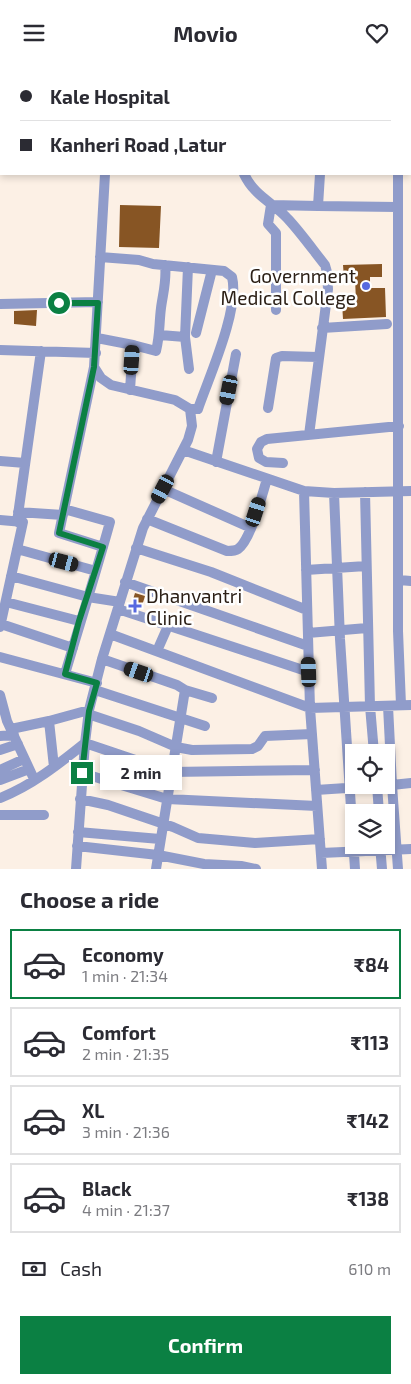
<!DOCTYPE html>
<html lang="en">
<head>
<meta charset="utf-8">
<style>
  :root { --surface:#fff; --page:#f2f2f3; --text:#2b2b33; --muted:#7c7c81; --line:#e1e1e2; --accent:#0b8043 }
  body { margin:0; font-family:"Exo 2",sans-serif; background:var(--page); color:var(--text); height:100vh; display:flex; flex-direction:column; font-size:19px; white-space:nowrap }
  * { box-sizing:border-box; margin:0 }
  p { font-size:16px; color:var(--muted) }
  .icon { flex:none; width:28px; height:28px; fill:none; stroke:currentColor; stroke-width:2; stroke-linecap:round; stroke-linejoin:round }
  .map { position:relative; height:804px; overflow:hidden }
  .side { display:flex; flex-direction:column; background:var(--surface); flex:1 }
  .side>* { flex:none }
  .top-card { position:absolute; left:0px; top:0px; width:411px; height:110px; box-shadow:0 2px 8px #0003; display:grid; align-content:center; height:110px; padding:0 20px; background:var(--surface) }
  .controls { position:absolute; left:345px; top:679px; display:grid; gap:10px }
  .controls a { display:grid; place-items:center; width:50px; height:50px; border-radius:0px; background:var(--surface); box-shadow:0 2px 8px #0003; font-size:25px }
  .end { position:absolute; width:22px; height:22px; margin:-11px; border:6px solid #0b8043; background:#fff; box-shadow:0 0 0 2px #fff }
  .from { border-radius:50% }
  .bubble { position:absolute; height:35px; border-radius:0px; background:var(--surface); box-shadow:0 2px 8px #0003; font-size:16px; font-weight:700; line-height:35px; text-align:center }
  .car { position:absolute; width:15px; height:30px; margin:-15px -8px; border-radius:6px; box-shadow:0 0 4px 1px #0007; background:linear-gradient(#222 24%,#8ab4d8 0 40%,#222 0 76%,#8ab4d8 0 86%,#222 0) }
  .top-card b { display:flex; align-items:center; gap:18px; height:48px; font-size:19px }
  .top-card b+b { border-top:1px solid var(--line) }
  .top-card i { width:12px; height:12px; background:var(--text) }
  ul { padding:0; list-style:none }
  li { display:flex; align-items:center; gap:15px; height:70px; margin:0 10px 8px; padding:0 10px; border:2px solid var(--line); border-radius:0px }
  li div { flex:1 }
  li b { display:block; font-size:19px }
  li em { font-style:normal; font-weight:700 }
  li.selected { border-color:var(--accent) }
  li>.icon { width:45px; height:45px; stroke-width:1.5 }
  h2 { padding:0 20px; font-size:22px; line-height:60px }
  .pay { display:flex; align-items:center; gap:12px; height:55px; padding:0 20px; font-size:19px }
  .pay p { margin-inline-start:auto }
  .action { display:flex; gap:10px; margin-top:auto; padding:10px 20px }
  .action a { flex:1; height:58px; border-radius:0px; background:var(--accent); color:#fff; font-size:20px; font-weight:700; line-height:58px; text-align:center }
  header { display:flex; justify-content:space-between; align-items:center; height:65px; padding:0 20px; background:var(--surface); font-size:22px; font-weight:700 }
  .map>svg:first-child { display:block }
  .building { fill:#875524 }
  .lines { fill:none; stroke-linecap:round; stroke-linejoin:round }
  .minor { stroke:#909cca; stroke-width:10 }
  .route { stroke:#0b8043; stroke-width:6 }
  .poi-dot { fill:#5769e0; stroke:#fff; stroke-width:2 }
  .labels { text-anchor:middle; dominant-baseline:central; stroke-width:5; stroke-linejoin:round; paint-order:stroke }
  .poi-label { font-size:19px; fill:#2c2017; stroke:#fff; text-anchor:end }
</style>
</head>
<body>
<header><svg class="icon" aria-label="menu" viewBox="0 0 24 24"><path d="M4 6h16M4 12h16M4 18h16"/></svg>Movio<svg class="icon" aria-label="heart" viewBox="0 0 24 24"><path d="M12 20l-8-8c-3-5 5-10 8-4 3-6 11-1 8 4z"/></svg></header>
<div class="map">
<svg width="411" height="804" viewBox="0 0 411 804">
  <rect width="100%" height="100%" fill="#fcf0e5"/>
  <path class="building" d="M120,140L161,141L159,183L119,182Z
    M382,199V212H370V223H385L386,252L343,254L342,238L356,237L355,213H344L343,200Z
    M37,245L36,261L14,259V246Z
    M135,528L145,531L141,544L131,541Z"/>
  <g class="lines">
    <path class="minor" d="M103,0V1
      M410,32H411
      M244,109C255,132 273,137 288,154C301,168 313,185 325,200L327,207L328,224L309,370
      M320,109L318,141L397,142
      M398,109V566L401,640
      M100,192L139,195L153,199L224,206L232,212C240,244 209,312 198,344H190
      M188,202L185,272L189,304
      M0,239L98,237
      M276,245V168L268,159L271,140L318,141
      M322,263L387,259
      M196,268L212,205
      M160,270L185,272
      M97,273L133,280L130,325
      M133,280L156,286C160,270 159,259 161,243C163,228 167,215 165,200
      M0,285L96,288
      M94,302L59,468L103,482
      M268,343L276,293L282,291L318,292
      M183,385L304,426L334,428L411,426
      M0,396L25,398
      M216,397L236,289
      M283,398L266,397L259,393L257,384L261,377L267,374L399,361
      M163,424L251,463
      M304,426L310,643L322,804
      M365,427L370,641L374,688
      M334,428L340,574L355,804
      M64,444L110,457C96,508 80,558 65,609
      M18,447L63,450
      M147,454L227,486C231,486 235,486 238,484C251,475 262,430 267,414
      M0,455L23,457L0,562
      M17,457L41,286
      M136,483L211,507L307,545
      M17,484L96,506
      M306,505L366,501
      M11,511L88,532L120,537
      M399,515L411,516
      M125,517L308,581
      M6,537L79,556
      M118,544L309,607
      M1,559L73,583
      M308,568L367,563
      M110,569L310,643L411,640
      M157,586L168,561
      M0,592L97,618
      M102,594L177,620L185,625L156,804
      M95,625L205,661
      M185,625L212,633
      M0,630L7,656L34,714
      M88,649L139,666L176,682L192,685L252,684L258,681L265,671L312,669
      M11,664L49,656
      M0,671L14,670
      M0,685L18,679
      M54,702L49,656L89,645
      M0,705L24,694
      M82,708L167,734L317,741
      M0,715L29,704
      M377,720L379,748
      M316,725L392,720L388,641
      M0,733C31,721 59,699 85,678L171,707L315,705
      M80,734L108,740L173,762L198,773L255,778L320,774
      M0,750H44
      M78,767L160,774
      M380,780L382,804
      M77,781L158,790L204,799L241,801L256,804
      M321,788L411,784
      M76,804L85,678L89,645L102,594L143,463L188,375L192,361L190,344L175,335L111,320L101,313L94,302L105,109
      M398,804L392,720L411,718"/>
  </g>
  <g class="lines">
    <path class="route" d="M59,238H98L94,302L59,468L103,482L79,556L65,609L97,618L89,646L82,708"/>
  </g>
  <g class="poi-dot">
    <circle cx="366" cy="221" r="5"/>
    <path d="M132.5 533.5h5v5h5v5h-5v5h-5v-5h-5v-5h5z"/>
  </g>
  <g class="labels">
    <g class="poi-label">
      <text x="356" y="210">Government<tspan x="356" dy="22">Medical College</tspan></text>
      <text x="146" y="530" text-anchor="start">Dhanvantri<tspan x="146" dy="22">Clinic</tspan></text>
    </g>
  </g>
</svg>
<div class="controls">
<a><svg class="icon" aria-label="locate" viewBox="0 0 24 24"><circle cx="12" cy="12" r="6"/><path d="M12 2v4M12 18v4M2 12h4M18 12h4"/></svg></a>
<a><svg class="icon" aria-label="layers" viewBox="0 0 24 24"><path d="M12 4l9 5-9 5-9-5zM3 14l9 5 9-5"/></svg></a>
</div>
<i class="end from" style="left:59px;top:238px"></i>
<i class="end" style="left:82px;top:708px"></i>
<div class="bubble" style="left:100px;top:690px;width:82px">2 min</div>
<i class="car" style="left:132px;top:295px;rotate:4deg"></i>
<i class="car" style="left:229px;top:325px;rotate:191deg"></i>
<i class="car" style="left:163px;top:424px;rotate:208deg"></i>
<i class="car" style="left:256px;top:447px;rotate:18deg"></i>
<i class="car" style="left:64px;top:497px;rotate:105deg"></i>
<i class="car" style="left:139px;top:607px;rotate:289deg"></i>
<i class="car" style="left:309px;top:607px;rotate:358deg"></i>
<div class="top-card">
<b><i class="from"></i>Kale Hospital</b>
<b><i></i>Kanheri Road ,Latur</b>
</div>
</div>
<section class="side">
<h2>Choose a ride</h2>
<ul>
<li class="selected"><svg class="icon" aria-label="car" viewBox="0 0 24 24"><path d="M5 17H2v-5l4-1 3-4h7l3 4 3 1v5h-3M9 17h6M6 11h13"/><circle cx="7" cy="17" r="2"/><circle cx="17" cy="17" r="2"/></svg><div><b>Economy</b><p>1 min · 21:34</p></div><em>₹84</em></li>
<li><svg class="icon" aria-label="car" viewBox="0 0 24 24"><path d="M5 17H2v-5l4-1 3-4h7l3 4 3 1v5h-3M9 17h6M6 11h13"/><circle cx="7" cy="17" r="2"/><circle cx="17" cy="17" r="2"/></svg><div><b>Comfort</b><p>2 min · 21:35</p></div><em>₹113</em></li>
<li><svg class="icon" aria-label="car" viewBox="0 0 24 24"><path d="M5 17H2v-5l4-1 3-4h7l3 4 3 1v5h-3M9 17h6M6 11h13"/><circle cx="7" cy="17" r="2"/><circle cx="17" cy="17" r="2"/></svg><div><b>XL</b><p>3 min · 21:36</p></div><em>₹142</em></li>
<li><svg class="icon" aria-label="car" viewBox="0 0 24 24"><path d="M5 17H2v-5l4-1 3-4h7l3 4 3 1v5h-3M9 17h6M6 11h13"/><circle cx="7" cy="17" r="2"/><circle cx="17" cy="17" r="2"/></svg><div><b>Black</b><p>4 min · 21:37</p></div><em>₹138</em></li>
</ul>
<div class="pay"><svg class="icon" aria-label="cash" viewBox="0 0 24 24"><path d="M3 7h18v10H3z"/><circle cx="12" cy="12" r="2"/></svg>Cash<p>610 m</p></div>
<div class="action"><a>Confirm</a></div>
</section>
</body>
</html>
